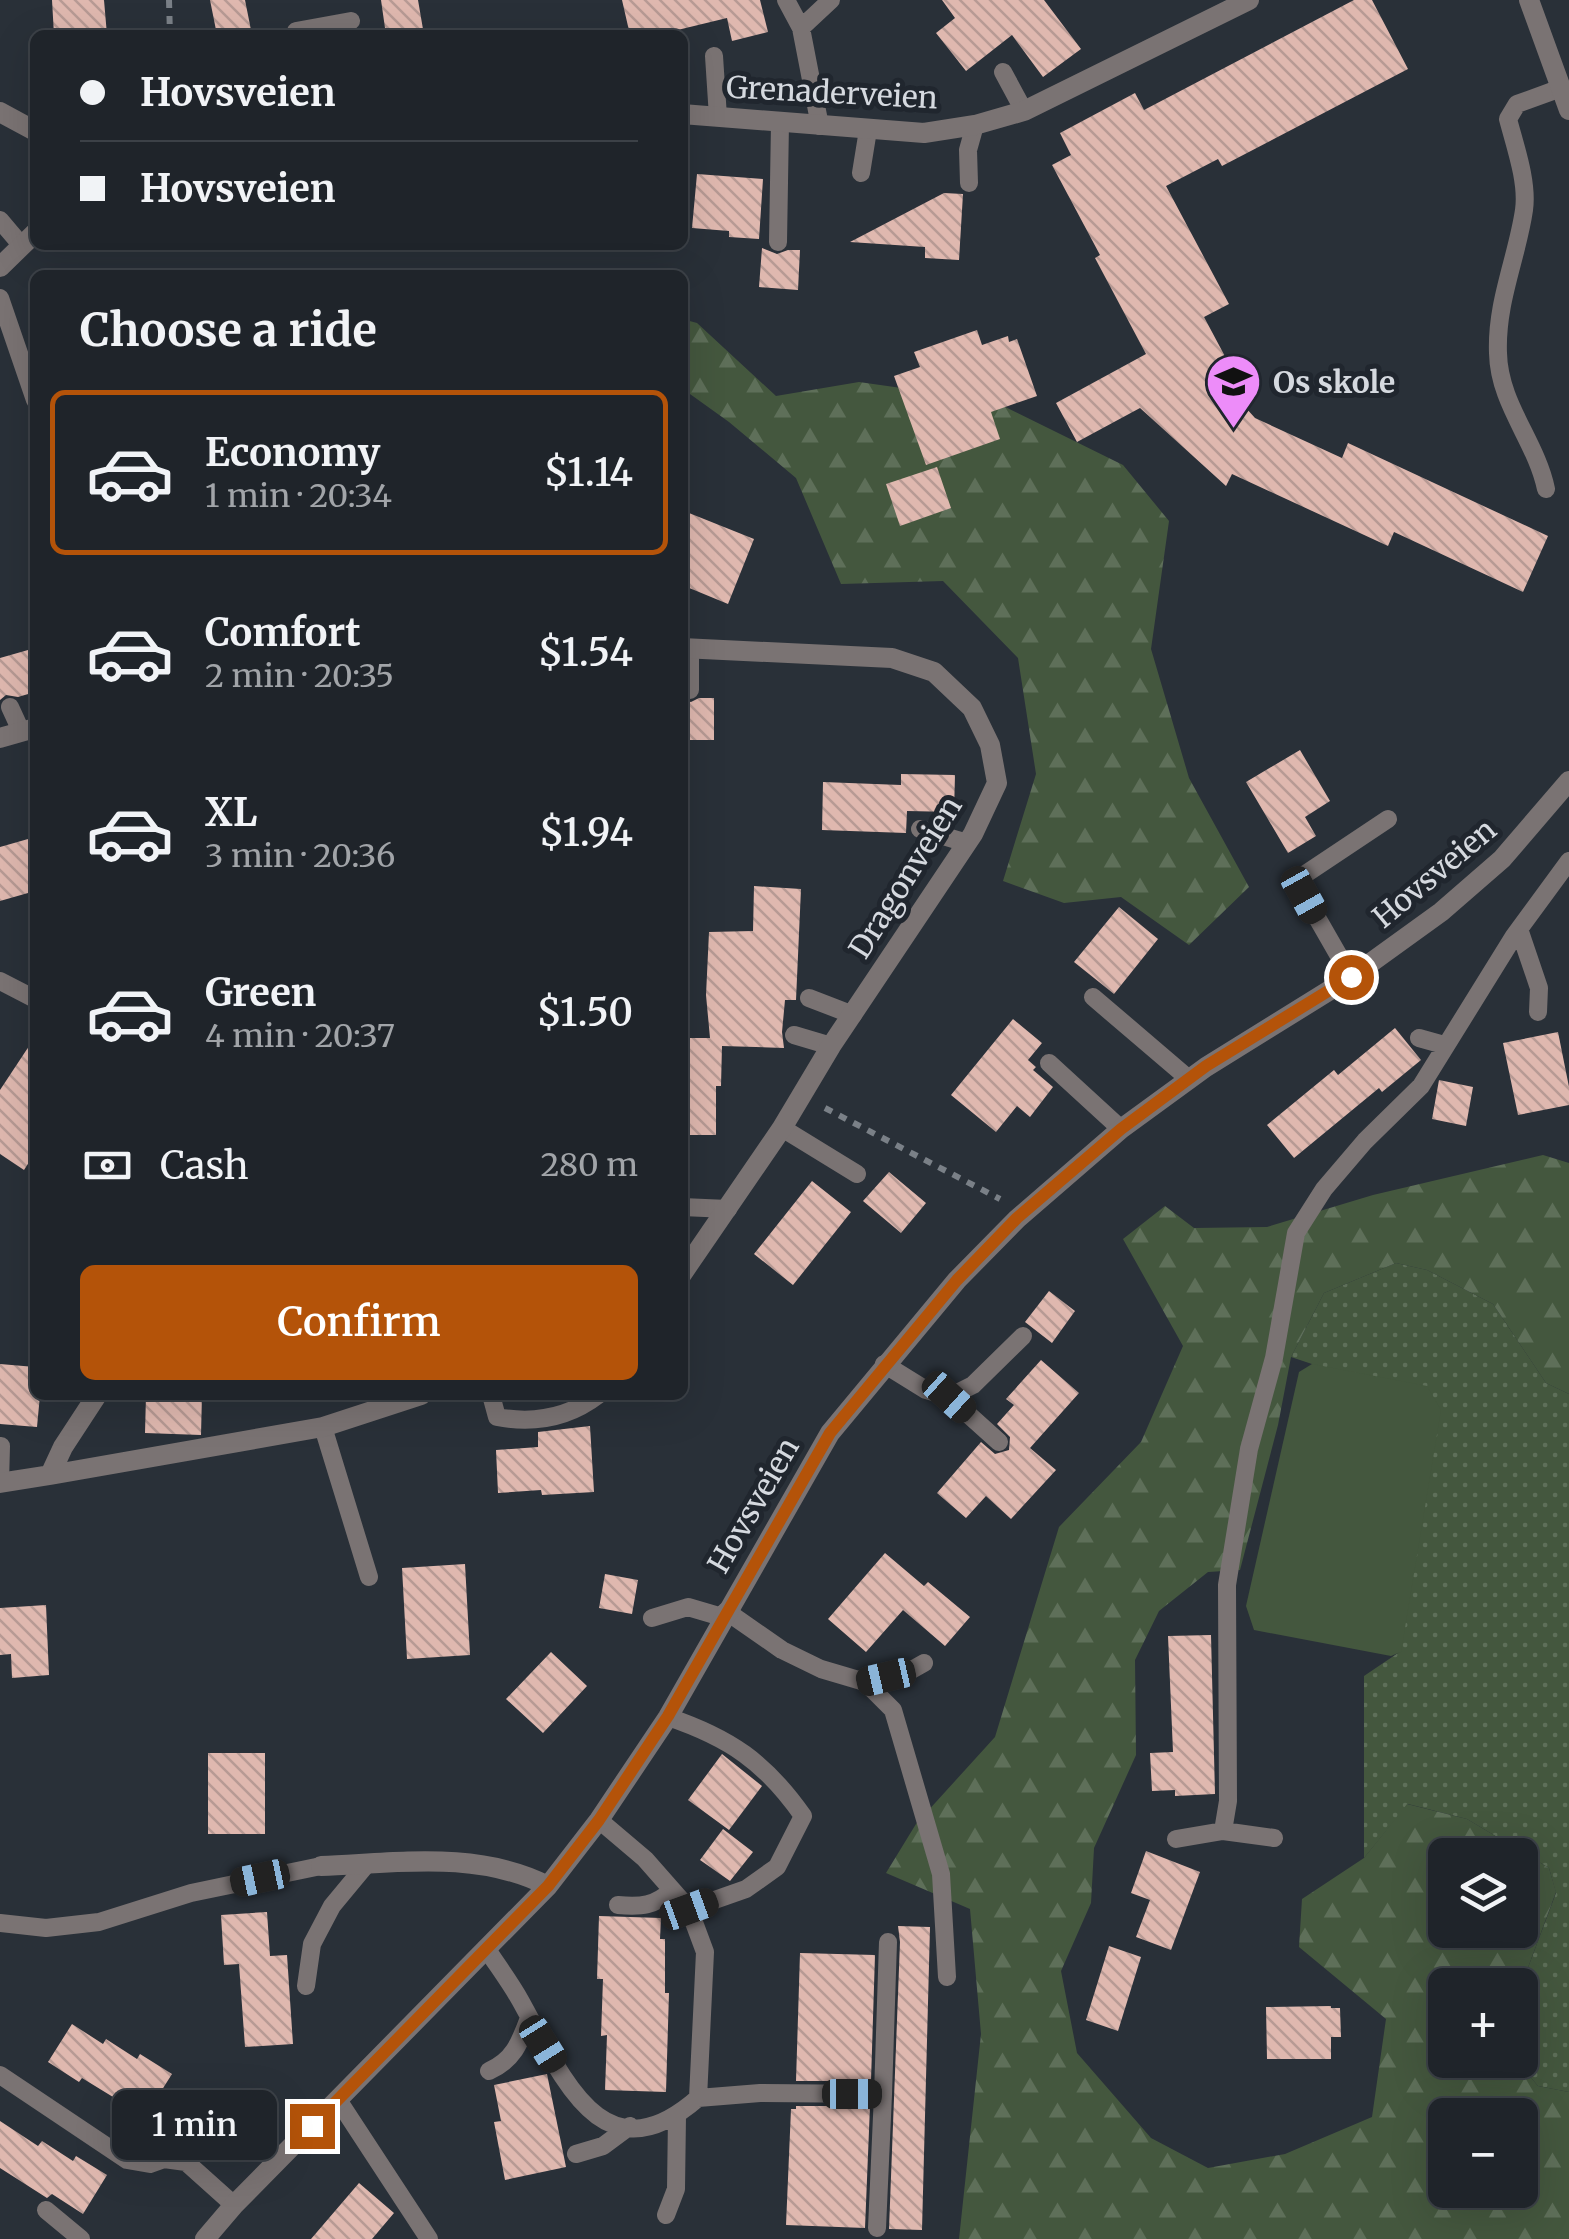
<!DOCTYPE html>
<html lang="en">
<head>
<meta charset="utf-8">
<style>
  :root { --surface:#1f242a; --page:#2c3036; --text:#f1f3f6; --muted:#a1a4a8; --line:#3c4147; --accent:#b45309 }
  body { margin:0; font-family:Merriweather,serif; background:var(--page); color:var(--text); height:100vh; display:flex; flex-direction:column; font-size:38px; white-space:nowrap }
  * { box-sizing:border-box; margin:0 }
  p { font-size:32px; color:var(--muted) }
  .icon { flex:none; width:55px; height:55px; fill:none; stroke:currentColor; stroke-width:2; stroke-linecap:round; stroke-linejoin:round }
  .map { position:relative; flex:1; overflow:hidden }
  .panel { position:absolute; left:30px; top:270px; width:658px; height:1130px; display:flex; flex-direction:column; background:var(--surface); border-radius:15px; box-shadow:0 10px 40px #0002,0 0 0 2px var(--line) }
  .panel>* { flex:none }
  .guide { position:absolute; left:30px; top:30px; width:658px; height:220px; border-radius:15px; box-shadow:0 10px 40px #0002,0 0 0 2px var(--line); display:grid; align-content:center; height:220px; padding:0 50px; background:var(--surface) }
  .fabs { position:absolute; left:1428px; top:1838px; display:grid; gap:20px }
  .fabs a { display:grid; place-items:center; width:110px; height:110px; border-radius:15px; background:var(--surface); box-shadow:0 10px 40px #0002,0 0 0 2px var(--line); font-size:50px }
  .end { position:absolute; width:45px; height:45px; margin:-22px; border:12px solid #b45309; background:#fff; box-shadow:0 0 0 5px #fff }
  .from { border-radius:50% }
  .bubble { position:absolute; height:70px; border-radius:15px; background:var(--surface); box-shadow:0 10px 40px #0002,0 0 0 2px var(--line); font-size:32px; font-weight:600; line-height:70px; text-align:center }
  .car { position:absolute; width:30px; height:60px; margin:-30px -15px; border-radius:12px; box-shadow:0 0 8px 2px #0007; background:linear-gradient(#222 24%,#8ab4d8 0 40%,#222 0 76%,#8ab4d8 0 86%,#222 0) }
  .guide b { display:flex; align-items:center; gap:35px; height:95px; font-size:38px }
  .guide b+b { border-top:2px solid var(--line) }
  .guide i { width:25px; height:25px; background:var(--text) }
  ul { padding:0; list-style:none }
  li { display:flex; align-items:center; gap:30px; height:165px; margin:0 20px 15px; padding:0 30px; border:5px solid transparent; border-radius:15px }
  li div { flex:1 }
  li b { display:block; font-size:38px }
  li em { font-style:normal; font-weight:600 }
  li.on { border-color:var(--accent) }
  li>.icon { width:90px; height:90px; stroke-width:1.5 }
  h2 { padding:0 50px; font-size:45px; line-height:120px }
  .pay { display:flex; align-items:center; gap:25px; height:110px; padding:0 50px; font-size:38px }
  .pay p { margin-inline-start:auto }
  .primary-button { display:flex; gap:20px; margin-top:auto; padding:20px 50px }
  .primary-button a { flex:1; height:115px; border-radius:15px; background:var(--accent); color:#fff; font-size:40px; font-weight:600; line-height:115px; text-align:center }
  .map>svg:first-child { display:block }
  .grass { fill:url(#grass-dots) }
  .forest { fill:url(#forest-firs); fill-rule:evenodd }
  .pitch { fill:#44573e }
  .building { fill:url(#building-back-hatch) }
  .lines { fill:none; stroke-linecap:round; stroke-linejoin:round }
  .path { stroke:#7a8087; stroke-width:6; stroke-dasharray:8 8; stroke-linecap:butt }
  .lane { stroke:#7a7373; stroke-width:18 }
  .street { stroke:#7a7373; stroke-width:20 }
  .route { stroke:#b45309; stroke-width:12 }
  .labels { text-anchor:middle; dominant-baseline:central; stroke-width:10; stroke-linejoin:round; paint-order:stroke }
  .street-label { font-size:30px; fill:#d5d9df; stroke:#20262e }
  .poi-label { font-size:30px; font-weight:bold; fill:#d5d9df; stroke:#20262e; text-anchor:start }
</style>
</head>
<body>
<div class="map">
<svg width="1569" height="2239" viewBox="0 0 1569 2239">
  <defs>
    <pattern id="grass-dots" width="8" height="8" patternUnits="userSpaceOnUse" patternTransform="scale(2.5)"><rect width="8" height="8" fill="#44573e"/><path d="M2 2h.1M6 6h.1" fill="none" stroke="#5e6f59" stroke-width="1.8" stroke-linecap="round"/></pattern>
    <pattern id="forest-firs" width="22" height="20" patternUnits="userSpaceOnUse" patternTransform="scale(2.5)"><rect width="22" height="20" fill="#44573e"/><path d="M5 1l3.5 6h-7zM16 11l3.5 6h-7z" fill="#5e6f59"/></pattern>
    <pattern id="building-back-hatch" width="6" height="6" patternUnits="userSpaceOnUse" patternTransform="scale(2.5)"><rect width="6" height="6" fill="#dfb8af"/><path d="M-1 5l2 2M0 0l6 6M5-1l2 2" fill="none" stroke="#b79a94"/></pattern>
  </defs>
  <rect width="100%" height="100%" fill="#293038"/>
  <path class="grass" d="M1396,1263L1427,1270L1493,1304L1546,1383L1569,1394V2092L1538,2086L1516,2060H1520V1989L1556,1893L1549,1868L1467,1819L1408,1804L1364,1858V1676L1401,1651L1312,1364L1291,1357L1324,1293Z"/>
  <path class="forest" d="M682,319L697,323L776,396L859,382L993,401L1123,465L1169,521L1151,649L1189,778L1249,887L1189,945L1121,897L1064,903L1003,881L1036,774L1018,658L943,581L841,584L796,478L729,422L683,389Z
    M1543,1155L1569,1163V1394L1546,1383L1493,1304L1427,1270L1396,1263L1324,1293L1291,1357L1278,1425L1240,1570L1208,1572L1159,1611L1135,1660L1136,1755L1094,1848L1091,1903L1061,1971L1077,2053L1151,2138L1208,2168L1285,2154L1372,2117L1386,2019L1299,1947L1302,1899L1364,1858L1407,1804L1467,1819L1549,1868L1556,1892L1520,1989V1985H1445V2060H1516L1538,2086L1569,2092V2239H959L981,2034L970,1909L886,1873L916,1824L995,1737L1059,1527L1141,1442L1183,1346L1123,1239L1165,1206L1194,1228L1267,1227L1373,1195ZM1445,1855H1520V1930H1445ZM1445,2115H1520V2190H1445Z"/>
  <path class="pitch" d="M1312,1364L1427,1386L1441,1410L1401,1652L1391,1656L1254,1630L1246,1606L1299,1372Z"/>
  <path class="building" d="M52,0H104L107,35H54Z
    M210,0H245L252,35H217Z
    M381,0H418L424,35H386Z
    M622,0H760L768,32L732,41L727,18L657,35H630Z
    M942,0H1044L1081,49L1043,77L1012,35L966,71L936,33L955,18Z
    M1354,0H1372L1408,69L1222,166L1218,159L1166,186L1229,304L1204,317L1228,362L1223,364L1246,408L1255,418L1342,458L1348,443L1548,536L1523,592L1394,532L1388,546L1232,474L1226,486L1140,408L1077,442L1056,403L1146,354L1095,258L1100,255L1052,165L1071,155L1060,133L1135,93L1144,110Z
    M697,174L763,179L759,239L729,237V231L692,228Z
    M944,193L963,194L959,260L925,258V247L850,242Z
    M762,248L777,254L788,250H800L798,290L759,287Z
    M977,330L982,345L1008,336L1009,342L1017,339L1037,396L991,412L1000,439L926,465L894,376L920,367L914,352Z
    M937,467L951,508L900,526L886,484Z
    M689,513L754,539L728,604L682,585V530Z
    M35,648V692L18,697L6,695L0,700V658Z
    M699,698H714V740H682V700L691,702Z
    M1300,750L1330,801L1305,817L1316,836L1288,853L1246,782Z
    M901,774L955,775L954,812L907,811L906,833L822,830L823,782L901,785Z
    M35,837V891L0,901V847Z
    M754,886L801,889L796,1000H785L782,1032L784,1048L722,1046L721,1086H716V1135H682V1038H710L706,995L709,932L753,931Z
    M1119,907L1158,939L1114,994L1074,962Z
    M1013,1019L1042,1043L1028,1060L1036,1067L1033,1070L1053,1087L1030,1117L1017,1106L996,1132L951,1095Z
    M1395,1028L1421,1060L1382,1092L1379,1088L1294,1158L1267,1125L1334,1070L1338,1075Z
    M1558,1032L1569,1087V1105L1518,1115L1503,1043Z
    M35,1037V1153L24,1170L0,1154V1090Z
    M1439,1080L1473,1087L1466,1126L1432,1119Z
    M889,1172L926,1203L901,1233L863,1201Z
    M812,1181L851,1212L793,1285L754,1254Z
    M1049,1291L1075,1311L1052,1343L1025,1322Z
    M1041,1360L1079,1393L1030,1448L1056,1470L1011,1519L986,1496L966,1518L937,1493L981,1442L995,1454L1009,1450L1010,1437L997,1424L1014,1405L1006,1399Z
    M0,1364L35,1367V1395H40L37,1427L0,1424Z
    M146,1395H202L201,1435L145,1433Z
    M590,1426L594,1492L542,1495L541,1490L498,1493L496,1450L538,1447V1432Z
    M885,1553L924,1586L928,1582L970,1617L945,1646L903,1610L866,1652L828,1619Z
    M465,1564L470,1655L407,1659L402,1568Z
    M605,1574L638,1580L632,1614L599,1608Z
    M46,1605L49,1675L12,1678L11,1654L0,1655V1608Z
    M1211,1635L1215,1794L1175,1796V1790L1152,1791L1150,1753L1173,1752L1168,1636Z
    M551,1652L587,1686L543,1733L506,1699Z
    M208,1753H265V1834H208Z
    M722,1754L762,1786L729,1830L688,1800Z
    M723,1829L753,1852L730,1881L700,1860Z
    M1146,1851L1200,1872L1171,1950L1136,1937L1150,1900L1131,1893Z
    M267,1912L270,1956L287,1955L293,2044L245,2047L239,1964L224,1965L221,1915Z
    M599,1916L661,1918L660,1939H665V1993H669L666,2092L605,2090L607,2035L601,2036L603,1979H597Z
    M898,1926L930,1927L922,2230L889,2229L900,1942Z
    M1109,1946L1141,1957L1118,2031L1086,2020Z
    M800,1953L875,1955L871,2081H796Z
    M1331,2006V2008H1340L1341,2037H1331V2059H1267L1266,2007Z
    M72,2024L103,2044L106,2039L137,2059L140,2054L172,2074L148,2112L116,2092L113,2097L82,2078L79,2082L48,2062Z
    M547,2074L566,2167L505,2180L494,2122L501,2121L494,2085Z
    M796,2106H870L865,2228L786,2225L791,2109H796Z
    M0,2121L38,2146L42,2141L73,2161L76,2156L107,2175L83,2214L52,2194L47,2198L0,2168Z
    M359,2183L394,2213L372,2239H311Z"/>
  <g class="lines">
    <path class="path" d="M169,0L170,35
      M825,1108L1000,1199"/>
    <path class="lane" d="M786,0L801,28L820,126
      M801,28L831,0
      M296,31L351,21
      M714,56L718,117
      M1003,72L1024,111
      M861,173L868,130
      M969,183L968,150L975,125
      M0,220L22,246
      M778,242L780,123
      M0,298L35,400
      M1546,489C1536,441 1499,404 1498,353C1496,302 1517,258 1524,210C1528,182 1515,146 1508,119L1517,104L1561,88
      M690,690V648
      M10,707L21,731
      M920,829L967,843
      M1519,929L1539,988L1538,1012
      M1351,977L1304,895V875L1388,819
      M0,981L35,999
      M1093,997L1189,1079
      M809,998L853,1015
      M794,1035L831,1046
      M1419,1038L1444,1045
      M1049,1063L1121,1129
      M782,1128L857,1174
      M682,1207L728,1209
      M884,1364L926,1390L949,1397L973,1385L1023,1336
      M491,1395L497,1417C535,1424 568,1418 598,1395
      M949,1397L999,1442
      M323,1427L369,1577
      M0,1483L1,1446
      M726,1611L782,1650L821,1669L865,1682L908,1672L924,1663
      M652,1618L688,1607L722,1617
      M865,1682L893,1710L941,1874L947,1977
      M668,1717C730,1738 765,1762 803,1816L777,1867L746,1889L689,1909
      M1223,1831L1274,1838
      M1176,1839L1223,1831L1228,1801L1227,1585L1249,1449L1274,1358L1296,1233L1324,1189L1365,1141L1421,1086L1514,936L1569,861
      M618,1905C641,1907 655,1906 672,1890
      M0,1923L46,1928L99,1922L191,1893L321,1866
      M486,1948C497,1965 510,1982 520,2000C560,2071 601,2183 698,2098L705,1952L689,1909L645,1859L599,1820
      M306,1986L312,1944L332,1906L366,1865
      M489,2071C514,2060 520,2042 529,2018
      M0,2075L127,2160L150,2164L164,2159L186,2162L234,2205
      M698,2098L760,2093L883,2094L888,1942
      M338,2100L429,2239
      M576,2154L603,2146L630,2126
      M46,2210L81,2239
      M666,2215L676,2189L677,2116
      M877,2228L883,2094"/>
    <path class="street" d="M1529,0L1569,110
      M0,112L35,131
      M682,114L924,133L975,125L1024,111L1249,0
      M0,267L35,233
      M682,648L892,658L934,672L972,708L990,745L997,783L973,834L831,1046L782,1128L682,1274
      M0,738L35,728
      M50,1475L323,1427L421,1395
      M0,1483L50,1475L63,1447L97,1395
      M321,1866C397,1863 478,1850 548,1886
      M205,2239L234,2205L548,1886L599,1820L668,1717L830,1433L957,1280L1017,1219L1121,1129L1206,1067L1351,977L1441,912L1502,859L1569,781"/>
  </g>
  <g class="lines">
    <path class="route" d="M312,2126L548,1886L599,1820L668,1716L830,1433L957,1280L1017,1218L1121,1129L1206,1066L1351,977"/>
  </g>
  <defs>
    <symbol id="school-pin" viewBox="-11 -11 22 30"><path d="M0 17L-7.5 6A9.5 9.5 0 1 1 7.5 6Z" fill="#ed8cf9" stroke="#20262e"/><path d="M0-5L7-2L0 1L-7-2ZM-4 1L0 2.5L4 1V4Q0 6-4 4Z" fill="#111"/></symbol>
  </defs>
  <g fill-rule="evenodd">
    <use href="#school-pin" x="1202" y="350" width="63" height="86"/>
  </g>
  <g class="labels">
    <g class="street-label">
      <text transform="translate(832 92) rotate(3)">Grenaderveien</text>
      <text transform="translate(1434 873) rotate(-40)">Hovsveien</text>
      <text transform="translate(905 877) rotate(-58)">Dragonveien</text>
      <text transform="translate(753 1505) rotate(-60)">Hovsveien</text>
    </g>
    <g class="poi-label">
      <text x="1273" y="382">Os skole</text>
    </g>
  </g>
</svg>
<div class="fabs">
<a><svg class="icon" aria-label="layers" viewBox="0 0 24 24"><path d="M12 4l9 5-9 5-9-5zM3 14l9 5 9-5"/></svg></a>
<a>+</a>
<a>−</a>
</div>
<i class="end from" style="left:1351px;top:977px"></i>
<i class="end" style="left:312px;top:2126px"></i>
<div class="bubble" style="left:112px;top:2090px;width:165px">1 min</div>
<i class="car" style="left:1304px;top:895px;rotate:151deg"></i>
<i class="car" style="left:949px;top:1397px;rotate:132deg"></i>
<i class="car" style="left:886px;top:1677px;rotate:257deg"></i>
<i class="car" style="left:260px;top:1878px;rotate:258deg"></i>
<i class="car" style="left:689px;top:1909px;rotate:70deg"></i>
<i class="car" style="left:543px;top:2044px;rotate:148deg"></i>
<i class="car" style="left:852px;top:2094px;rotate:90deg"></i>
<div class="guide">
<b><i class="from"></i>Hovsveien</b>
<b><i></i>Hovsveien</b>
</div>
<section class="panel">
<h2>Choose a ride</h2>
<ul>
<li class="on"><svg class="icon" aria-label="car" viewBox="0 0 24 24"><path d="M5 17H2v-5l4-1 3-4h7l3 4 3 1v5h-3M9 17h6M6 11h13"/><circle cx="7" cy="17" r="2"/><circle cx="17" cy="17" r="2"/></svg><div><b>Economy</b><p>1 min · 20:34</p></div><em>$1.14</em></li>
<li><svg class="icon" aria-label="car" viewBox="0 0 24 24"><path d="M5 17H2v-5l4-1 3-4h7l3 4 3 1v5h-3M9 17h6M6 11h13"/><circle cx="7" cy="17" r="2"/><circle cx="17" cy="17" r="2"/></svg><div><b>Comfort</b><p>2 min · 20:35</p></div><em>$1.54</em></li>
<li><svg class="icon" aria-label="car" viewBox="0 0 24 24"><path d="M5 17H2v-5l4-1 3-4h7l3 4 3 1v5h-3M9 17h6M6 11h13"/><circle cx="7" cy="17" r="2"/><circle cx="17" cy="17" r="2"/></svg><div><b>XL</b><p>3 min · 20:36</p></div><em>$1.94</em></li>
<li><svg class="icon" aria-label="car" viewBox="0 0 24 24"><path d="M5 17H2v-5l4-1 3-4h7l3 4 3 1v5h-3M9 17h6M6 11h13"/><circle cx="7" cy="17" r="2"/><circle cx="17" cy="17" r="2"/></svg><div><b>Green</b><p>4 min · 20:37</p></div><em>$1.50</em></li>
</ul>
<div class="pay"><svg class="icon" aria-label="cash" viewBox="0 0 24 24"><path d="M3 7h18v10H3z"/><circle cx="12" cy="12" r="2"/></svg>Cash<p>280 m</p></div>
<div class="primary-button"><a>Confirm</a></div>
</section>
</div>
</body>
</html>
